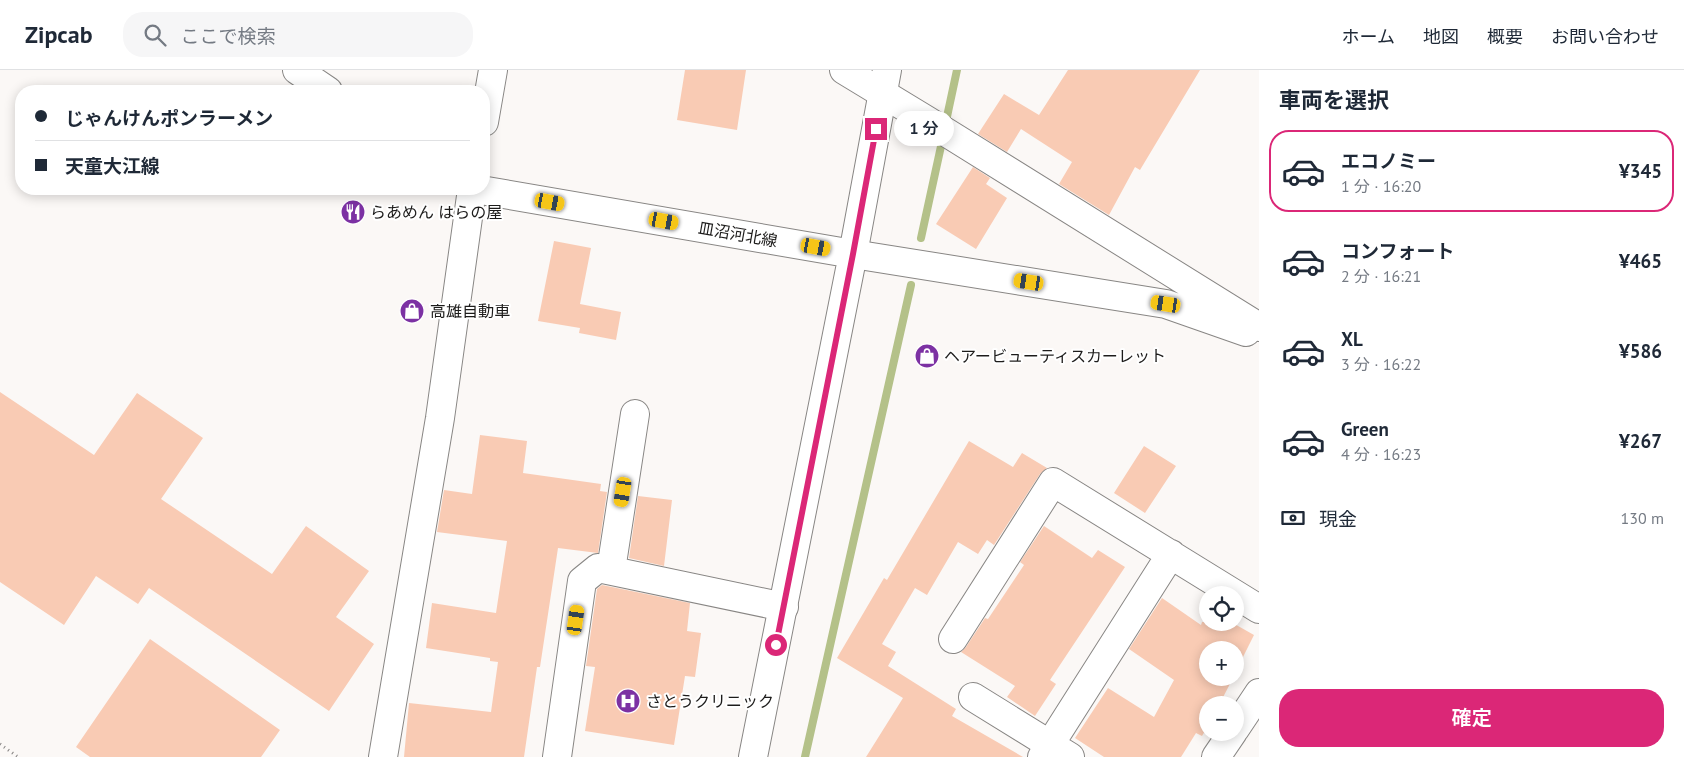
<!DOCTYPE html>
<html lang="ja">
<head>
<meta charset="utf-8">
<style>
  :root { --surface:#fff; --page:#f6f6f7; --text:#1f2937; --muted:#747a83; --line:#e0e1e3; --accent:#db2777 }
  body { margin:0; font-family:"PT Sans","Noto Sans JP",sans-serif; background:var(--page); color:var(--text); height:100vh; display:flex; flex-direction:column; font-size:19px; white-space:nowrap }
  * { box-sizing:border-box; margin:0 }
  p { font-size:16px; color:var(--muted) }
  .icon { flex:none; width:28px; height:28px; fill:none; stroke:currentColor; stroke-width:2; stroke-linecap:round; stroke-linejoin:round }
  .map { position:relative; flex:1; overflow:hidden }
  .drawer { display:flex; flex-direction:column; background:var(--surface); width:425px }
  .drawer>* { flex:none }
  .banner { position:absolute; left:15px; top:15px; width:475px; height:110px; border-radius:20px; box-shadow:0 2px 12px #0003; display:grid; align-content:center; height:110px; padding:0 20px; background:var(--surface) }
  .controls { position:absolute; left:1199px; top:516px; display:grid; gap:10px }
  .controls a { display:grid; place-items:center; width:45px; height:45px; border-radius:50%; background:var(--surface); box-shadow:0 2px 12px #0003; font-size:25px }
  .end { position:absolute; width:22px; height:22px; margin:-11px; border:6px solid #db2777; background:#fff; box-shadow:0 0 0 2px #fff }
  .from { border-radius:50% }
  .bubble { position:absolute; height:35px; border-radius:18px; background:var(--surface); box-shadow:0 2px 12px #0003; font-size:16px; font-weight:600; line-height:35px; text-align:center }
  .car { position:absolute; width:15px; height:30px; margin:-15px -8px; border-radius:6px; box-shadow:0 0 4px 1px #0007; background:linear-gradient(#f5c518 24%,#345 0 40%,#f5c518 0 76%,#345 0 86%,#f5c518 0) }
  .banner b { display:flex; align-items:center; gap:18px; height:48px; font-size:19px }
  .banner b+b { border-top:1px solid var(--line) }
  .banner i { width:12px; height:12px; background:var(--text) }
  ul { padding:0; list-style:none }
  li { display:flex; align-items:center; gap:15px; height:82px; margin:0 10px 8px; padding:0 10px; border:2px solid transparent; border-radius:20px }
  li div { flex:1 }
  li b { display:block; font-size:19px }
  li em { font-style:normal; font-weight:600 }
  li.selected { border-color:var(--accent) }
  li>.icon { width:45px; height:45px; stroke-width:1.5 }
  h2 { padding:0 20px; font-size:22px; line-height:60px }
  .pay { display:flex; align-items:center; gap:12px; height:55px; padding:0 20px; font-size:19px }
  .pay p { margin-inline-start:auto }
  .primary-button { display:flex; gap:10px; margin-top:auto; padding:10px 20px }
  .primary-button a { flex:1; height:58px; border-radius:20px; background:var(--accent); color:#fff; font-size:20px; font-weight:600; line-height:58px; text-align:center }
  header { display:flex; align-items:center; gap:30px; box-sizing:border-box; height:70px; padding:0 25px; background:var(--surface); border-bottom:1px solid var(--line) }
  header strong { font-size:24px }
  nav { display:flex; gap:28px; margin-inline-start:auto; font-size:18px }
  .search { width:350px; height:45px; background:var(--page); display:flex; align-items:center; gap:12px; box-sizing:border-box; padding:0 18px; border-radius:20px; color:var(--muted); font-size:19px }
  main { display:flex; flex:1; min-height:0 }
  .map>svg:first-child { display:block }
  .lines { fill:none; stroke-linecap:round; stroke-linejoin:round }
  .stream { stroke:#b4c189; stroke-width:8 }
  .building { fill:#f9cbb4 }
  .minor-casing { stroke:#888684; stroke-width:30 }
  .major-casing { stroke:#888684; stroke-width:30 }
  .path { stroke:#838180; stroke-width:3; stroke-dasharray:1 4; stroke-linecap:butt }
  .minor { stroke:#fff; stroke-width:28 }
  .major { stroke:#fff; stroke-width:28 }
  .route { stroke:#db2777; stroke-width:6 }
  .labels { text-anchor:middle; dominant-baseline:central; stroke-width:4; stroke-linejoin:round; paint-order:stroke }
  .poi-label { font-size:16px; fill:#1d1c1b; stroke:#fff; text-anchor:start }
  .street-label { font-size:16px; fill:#1d1c1b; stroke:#fff }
</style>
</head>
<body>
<header>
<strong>Zipcab</strong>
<div class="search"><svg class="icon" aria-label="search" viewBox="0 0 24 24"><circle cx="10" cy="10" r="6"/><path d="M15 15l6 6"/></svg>ここで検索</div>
<nav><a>ホーム</a><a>地図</a><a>概要</a><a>お問い合わせ</a></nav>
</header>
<main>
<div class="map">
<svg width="1259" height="687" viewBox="0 0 1259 687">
  <rect width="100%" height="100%" fill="#fbf8f6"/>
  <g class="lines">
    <path class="stream" d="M945,56L957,0
      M921,168L943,67
      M805,687L911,215"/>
  </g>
  <path class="building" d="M685,0H746L737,60L677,50Z
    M1068,0H1200L1140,100L1135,97L1109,145L1059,114L1072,92L1021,59L1007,82L978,64L1004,24L1039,45Z
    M973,97L990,108L986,114L1007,128L976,179L936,154Z
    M554,171L591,178L580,234L621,242L616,270L579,263L580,258L538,251Z
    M0,322L94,385L137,323L203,368L161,429L272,504L306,456L369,501L336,547L374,574L329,641L149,518L138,534L96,506L64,555L0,512Z
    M480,365L527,371L523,403L601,414L600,421L607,422L598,483L558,478L540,597H537L524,687H404L409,633L491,642L498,592L490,591V588L426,578L432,533L496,543L507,471L437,462L444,420L472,424Z
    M969,371L1013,397L1022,383L1047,398L1040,404L994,475L987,470L978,484L958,472L927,525L915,518L882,574L896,582L888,596L956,639L952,646L1023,687H866L903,628L837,588L884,508L887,510Z
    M1144,376L1176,396L1145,443L1114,423Z
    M638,426L672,430L664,496L629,488Z
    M1044,456L1092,488L1098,480L1125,497L1050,610L1056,614L1035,646L1007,627L1015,616L961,582L966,577L985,548L988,549L1024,495L1020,492Z
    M602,515L690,533L687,561L701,563L695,607L685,606L674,675L585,661L595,597L586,596L597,519Z
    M1162,528L1201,555L1202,552H1231L1254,565L1235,603V580H1208V608H1233L1219,635H1208V656L1202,666L1196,663L1181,687H1104L1075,668L1108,618L1154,647L1174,610L1129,579Z
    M150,569L280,660L261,687H90L76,677Z"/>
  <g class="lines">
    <defs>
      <path id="minor" d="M844,0L928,51L1259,257
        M484,52L493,0
        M853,184L1166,234L1246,262
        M611,500L635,344
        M953,569L1053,412L1259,539
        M973,627L1070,687
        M1235,659L1259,623
        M383,687L440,348L472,119
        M557,687L582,511L598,498L784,537
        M1042,687L1171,484
        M1216,687L1233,662"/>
      <path id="major" d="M297,0L328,21
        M475,119L853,184
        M753,687L853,184L887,0"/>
    </defs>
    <use href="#minor" class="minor-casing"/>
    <use href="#major" class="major-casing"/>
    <path class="path" d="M0,674L18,687"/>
    <use href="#minor" class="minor"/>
    <use href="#major" class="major"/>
  </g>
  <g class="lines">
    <path class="route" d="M776,575L853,184L876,59"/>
  </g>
  <defs>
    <symbol id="restaurant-disc" viewBox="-11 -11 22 22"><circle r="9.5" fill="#7c31a3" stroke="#fff"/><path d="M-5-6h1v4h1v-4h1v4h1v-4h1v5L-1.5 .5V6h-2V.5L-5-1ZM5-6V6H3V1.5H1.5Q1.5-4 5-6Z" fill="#fff"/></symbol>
    <symbol id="shop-disc" viewBox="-11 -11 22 22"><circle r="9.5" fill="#7c31a3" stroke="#fff"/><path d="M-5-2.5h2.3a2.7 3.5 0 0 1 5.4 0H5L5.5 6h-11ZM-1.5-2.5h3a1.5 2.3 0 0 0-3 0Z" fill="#fff"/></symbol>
    <symbol id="hospital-disc" viewBox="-11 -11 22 22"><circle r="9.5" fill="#7c31a3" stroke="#fff"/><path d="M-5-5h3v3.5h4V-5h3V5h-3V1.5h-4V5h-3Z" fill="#fff"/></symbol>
  </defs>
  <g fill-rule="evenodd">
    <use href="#restaurant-disc" x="339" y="128" width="28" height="28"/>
    <use href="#shop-disc" x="398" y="227" width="28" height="28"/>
    <use href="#shop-disc" x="913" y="272" width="28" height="28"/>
    <use href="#hospital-disc" x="614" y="617" width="28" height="28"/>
  </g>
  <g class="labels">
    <g class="poi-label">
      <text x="370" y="142">らあめん はらの屋</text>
      <text x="430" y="241">高雄自動車</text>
      <text x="944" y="286">ヘアービューティスカーレット</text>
      <text x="646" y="631">さとうクリニック</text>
    </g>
    <g class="street-label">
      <text transform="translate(738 164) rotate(10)">皿沼河北線</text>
    </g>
  </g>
</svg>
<div class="controls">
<a><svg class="icon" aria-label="locate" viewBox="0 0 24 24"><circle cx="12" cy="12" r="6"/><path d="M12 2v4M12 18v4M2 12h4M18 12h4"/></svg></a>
<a>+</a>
<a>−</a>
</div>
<i class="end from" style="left:776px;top:575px"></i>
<i class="end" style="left:876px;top:59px"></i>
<div class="bubble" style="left:894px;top:41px;width:60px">1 分</div>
<i class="car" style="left:550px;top:132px;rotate:100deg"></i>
<i class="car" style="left:664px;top:151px;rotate:100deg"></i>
<i class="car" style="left:816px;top:177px;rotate:100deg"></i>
<i class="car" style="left:1029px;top:212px;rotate:279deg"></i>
<i class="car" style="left:1166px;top:234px;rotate:279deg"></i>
<i class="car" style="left:623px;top:422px;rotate:189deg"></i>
<i class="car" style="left:576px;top:550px;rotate:8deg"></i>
<div class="banner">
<b><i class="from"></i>じゃんけんポンラーメン</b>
<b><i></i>天童大江線</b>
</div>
</div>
<section class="drawer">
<h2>車両を選択</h2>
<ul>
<li class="selected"><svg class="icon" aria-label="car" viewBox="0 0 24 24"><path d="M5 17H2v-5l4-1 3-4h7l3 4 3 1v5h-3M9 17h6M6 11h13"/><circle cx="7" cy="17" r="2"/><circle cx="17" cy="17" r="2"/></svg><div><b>エコノミー</b><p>1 分 · 16:20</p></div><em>¥345</em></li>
<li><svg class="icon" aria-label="car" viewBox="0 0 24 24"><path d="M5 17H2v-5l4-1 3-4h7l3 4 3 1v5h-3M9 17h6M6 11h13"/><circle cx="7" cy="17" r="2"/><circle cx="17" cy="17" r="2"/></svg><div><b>コンフォート</b><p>2 分 · 16:21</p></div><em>¥465</em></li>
<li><svg class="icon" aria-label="car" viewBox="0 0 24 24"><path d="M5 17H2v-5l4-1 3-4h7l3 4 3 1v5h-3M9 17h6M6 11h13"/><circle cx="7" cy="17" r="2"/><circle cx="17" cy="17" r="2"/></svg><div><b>XL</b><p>3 分 · 16:22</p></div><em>¥586</em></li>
<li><svg class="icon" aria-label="car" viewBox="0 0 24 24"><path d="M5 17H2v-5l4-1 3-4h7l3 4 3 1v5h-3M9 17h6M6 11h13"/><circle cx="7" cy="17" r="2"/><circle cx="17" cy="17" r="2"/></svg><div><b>Green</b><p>4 分 · 16:23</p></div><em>¥267</em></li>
</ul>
<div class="pay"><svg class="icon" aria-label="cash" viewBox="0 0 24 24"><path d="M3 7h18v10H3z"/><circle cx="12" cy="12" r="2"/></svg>現金<p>130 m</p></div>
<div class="primary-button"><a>確定</a></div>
</section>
</main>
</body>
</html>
